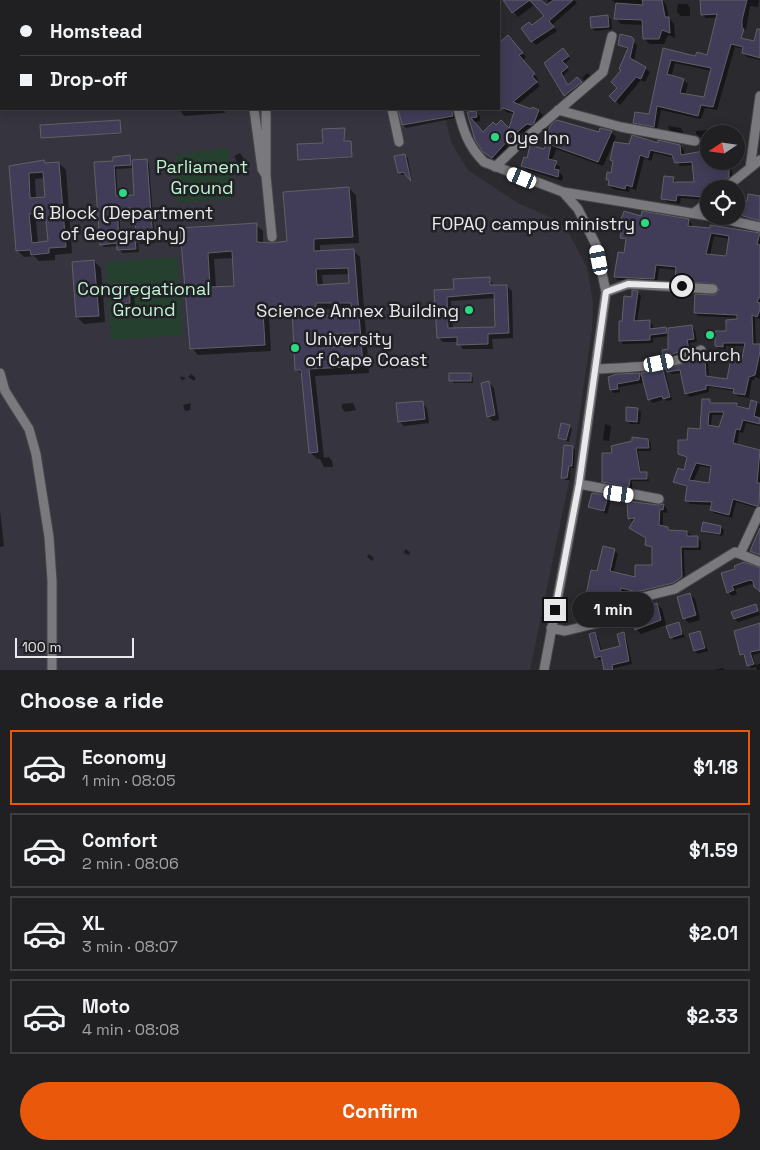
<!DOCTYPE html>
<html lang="en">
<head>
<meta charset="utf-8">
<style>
  :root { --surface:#202023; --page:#28282b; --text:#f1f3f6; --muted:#a2a3a6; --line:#3d3e41; --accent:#ea580c }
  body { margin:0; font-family:"Space Grotesk",sans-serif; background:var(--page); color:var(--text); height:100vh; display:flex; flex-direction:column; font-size:19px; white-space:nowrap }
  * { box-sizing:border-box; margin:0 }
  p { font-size:16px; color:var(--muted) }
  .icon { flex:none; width:28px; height:28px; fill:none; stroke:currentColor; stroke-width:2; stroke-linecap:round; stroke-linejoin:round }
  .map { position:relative; height:670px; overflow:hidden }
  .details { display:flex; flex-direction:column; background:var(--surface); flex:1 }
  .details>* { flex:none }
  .banner { position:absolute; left:0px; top:0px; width:500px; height:110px; box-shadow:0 2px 12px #0003,0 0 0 1px var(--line); display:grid; align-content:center; height:110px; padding:0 20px; background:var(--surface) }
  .needle { width:32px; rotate:257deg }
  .controls { position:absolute; left:700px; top:125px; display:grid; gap:10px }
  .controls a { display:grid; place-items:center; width:45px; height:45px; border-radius:50%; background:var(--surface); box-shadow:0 2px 12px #0003,0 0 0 1px var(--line); font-size:25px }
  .scale { position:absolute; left:15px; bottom:12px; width:119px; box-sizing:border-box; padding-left:5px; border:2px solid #e9e9ec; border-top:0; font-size:14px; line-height:18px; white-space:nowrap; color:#e9e9ec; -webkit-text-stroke:4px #212025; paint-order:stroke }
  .end { position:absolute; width:22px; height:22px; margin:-11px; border:6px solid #e9e9ec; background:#111; box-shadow:0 0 0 2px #111 }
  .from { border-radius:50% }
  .bubble { position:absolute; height:35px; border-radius:18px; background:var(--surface); box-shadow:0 2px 12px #0003,0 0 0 1px var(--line); font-size:16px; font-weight:800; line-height:35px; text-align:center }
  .car { position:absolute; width:15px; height:30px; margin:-15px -8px; border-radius:6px; box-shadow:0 0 4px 1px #0007; background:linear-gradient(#fff 24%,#345 0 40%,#fff 0 76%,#345 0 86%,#fff 0) }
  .banner b { display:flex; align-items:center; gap:18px; height:48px; font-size:19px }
  .banner b+b { border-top:1px solid var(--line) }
  .banner i { width:12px; height:12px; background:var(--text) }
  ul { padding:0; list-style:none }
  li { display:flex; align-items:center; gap:15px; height:75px; margin:0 10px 8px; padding:0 10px; border:2px solid var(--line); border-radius:0px }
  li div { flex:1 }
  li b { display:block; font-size:19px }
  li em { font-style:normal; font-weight:800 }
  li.active { border-color:var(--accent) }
  li>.icon { width:45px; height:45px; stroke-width:1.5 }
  h2 { padding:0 20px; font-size:22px; line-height:60px }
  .primary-button { display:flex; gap:10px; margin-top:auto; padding:10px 20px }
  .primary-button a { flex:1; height:58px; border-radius:30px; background:var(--accent); color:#fff; font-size:20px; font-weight:800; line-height:58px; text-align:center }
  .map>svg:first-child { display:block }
  .built { fill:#36353f }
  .green { fill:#26402f }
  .shadow { fill:#0007; fill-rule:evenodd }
  .building { fill:#413d59; stroke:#606065; fill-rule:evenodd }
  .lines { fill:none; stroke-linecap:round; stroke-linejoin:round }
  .minor-casing { stroke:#46464a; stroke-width:11 }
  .minor { stroke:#79797e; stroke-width:9 }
  .route { stroke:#e9e9ec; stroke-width:6 }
  .poi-dot { fill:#2dd883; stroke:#212025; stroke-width:2 }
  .labels { text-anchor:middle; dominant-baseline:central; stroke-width:5; stroke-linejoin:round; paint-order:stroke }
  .poi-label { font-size:18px; fill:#e9e9ec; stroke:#212025; text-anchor:start }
  .park-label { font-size:18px; fill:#bbf4ce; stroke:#212025 }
</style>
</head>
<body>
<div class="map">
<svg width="760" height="670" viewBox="0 0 760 670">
  <rect width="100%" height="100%" fill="#2b2a2f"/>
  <path class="built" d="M0,0H439L1,1V109H443L452,144L468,170L518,203L554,219L567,230L587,267L593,303L592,329L572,467L530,670H0Z"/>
  <path class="green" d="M228,148L232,199L178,203L175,155Z
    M177,257L183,335L111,340L105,262Z"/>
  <path class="shadow" d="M8,0H25V1H8Z
    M115,0H161V1H115Z
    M504,0H528L533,6L518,17Z
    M547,0H574L577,3L552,25L557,31L536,45L532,41V27L546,16L551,5Z
    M612,0H662L666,4L669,18L674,24L675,38L668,35L664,44H650L644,39V25L621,24L616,18L617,5Z
    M702,0H759L758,7L750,6L746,30L734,28L732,37L760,44V60L747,57L743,53L744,49L735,47L717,110L705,108L701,119L661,110L657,130L639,127L634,122L650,116L664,49L696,58L708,56L717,18H706L702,14ZM675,63L711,71L705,98L685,95L688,84L683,80L671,77Z
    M678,4H687L690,8V16H681L677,12Z
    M607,16L611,19L612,29L595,31L592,28Z
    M508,37L526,57L523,60L538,79L535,81L540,86L517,105L539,111L543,115L538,127L536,129L531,127L515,140L496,161L488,154L469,113L475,112L480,116V121L474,122L484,133L496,127L509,130L515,114L506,112L499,104V44Z
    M633,41L637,45L634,61L650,72L645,82L641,80L620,105L611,96L619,88L629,50L619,45Z
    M566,53L570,59L564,64L569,70L563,76L569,86L577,79L584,85L568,98L546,63Z
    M587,73L591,76L585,81L582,78Z
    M179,109H224L225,113L184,116Z
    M400,109H452L455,118L406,128L403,125Z
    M119,121L121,134L42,137Z
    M668,126L681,128L684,134L670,132Z
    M551,127L600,134L611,132L616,137L603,166L556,149L552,161L560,167L559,172L563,176L562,181L527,170L523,165L528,160L545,150Z
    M344,129L345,143H351L352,158L299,160Z
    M709,130L712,134H709V138H702L696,134V131Z
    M659,145L680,146L684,150V156L709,161H732V181L724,189H709V200L681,198L680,204L667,202L663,198L673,179L678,183H696L694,165L680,166L675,158L654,153L651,161L644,158L636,190L630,188L629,192L613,189L609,185L607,179L612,174L614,163L611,160L629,146Z
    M240,153L247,164L240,167L234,156Z
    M405,155L408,158L412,181L407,174L402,175L399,172Z
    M130,157L133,161L146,160L149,163L155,243L140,244L138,242L139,252L122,253L118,246L104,247L101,244L115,162ZM134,168L136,196L118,197L116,169ZM135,211L137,241L135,239L121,240L119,212Z
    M44,162L47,164L59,163L66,170L72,253L55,255V260L39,261L34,256L24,257L17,250L11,167ZM45,178L46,198L36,199L35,179ZM47,219L49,243L38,244L36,220Z
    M349,188L356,195L359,243L320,245V252L353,250L360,257L369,373L315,376L324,458L329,457L332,461L333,467H324L320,459H317L310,452L303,376L296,369L294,316L269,317L271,351L198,355L192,348L181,230L256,225L263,231V244L289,242ZM233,258L235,287L216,288L214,259ZM350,274V284L323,286L322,275ZM323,309H352V317H323ZM355,339V347L325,349V341Z
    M760,197V223L748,218L732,216H736V201L748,202Z
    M642,218L688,220L692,224L691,227L711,230V227L760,234V319L755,318L756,346L760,345V379L755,377L754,380H752L749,398L738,396L735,391L709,387V392L690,397L686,394L682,373L672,374L668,371L705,358L708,362L709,378L728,381L743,360L746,346H726V349H720L716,346L727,332L743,318L698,316L695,312L716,296L721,290L719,287L680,283L676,280L677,270L659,268L657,282L618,280L615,277L625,255L627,242L622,238L623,228L620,225ZM714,236L730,239L727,258L710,255Z
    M94,261L101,268L105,322L84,324L77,317Z
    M489,278L494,286H507L512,291L513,338L492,339L493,349H463L458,342H443L438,337L435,291L455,290ZM495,298L496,328L453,329L451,301Z
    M129,285L134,290L135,308H120L115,303Z
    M637,292L641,296L637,322H650L653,325V330L666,328L669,332L692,327L695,330L697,342L690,343L692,352L668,360L665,356L669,350V336L653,338V343L623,344L620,340L623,322Z
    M663,371L666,374L672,400L667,401L665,399L653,403L650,400Z
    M191,374L196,378L194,381L188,377Z
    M639,374L642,377V383L619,387L620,392L614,393L611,390L609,378Z
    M470,375L473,378V383H454L450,380Z
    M180,376L186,378L182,381Z
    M489,383L494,388L499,420L493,421L488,416Z
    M709,401L713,404H737L750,411L752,402L760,404V426L746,423L743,433L739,432L737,446L760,450V494L734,489L760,504V509L736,502L732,518L714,513L711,510L712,505L690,504L687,500L688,488L675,481L684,472L688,459L680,454L689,441L701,431ZM712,415H724L719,429L711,427ZM700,466L712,468L710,484L693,482Z
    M191,403L190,410L185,411L183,405Z
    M353,403L356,410L345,412L342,408V404Z
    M422,403L427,408L429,423L404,426L399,421Z
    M637,409L641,412L640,424H630L627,421Z
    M605,424L611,426L609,441L603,440Z
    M569,426L572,429L569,442L559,438Z
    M648,440L651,443V451H638L641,473H647L649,481H632V489L606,484L603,481L613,454Z
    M573,447L575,450L574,468H571L570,480H565L562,477Z
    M608,497L611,500L607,514L590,506Z
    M664,505L667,509V513L663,512V527L671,531L687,532L701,541V550H684L685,581L676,586L641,595L624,591L623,598L618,599V604H612L608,600V597L599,595L595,618L581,615L578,612L598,573L614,550L618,554L613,574L636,579L653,566V549L646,544L647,539L631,528L634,523L629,518Z
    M0,510L4,546L0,547Z
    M721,527L724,530L723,536L706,533L703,530Z
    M405,549L410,552L409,555L404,553Z
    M369,554L374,558L372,561L367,557Z
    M736,570L760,571V593L755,589V583L735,589L737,594L732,596L728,592Z
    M690,594L695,599L700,620L689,623L684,618Z
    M657,604L662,609L666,625L641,634L636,629Z
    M755,605L760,615L738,622L735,619Z
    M678,624L685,637L674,640L671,637Z
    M760,625V653L753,655L755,665L760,664V670H757L756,667L751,668L746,657L742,655L736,632Z
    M700,632L708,651L698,654L695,651Z
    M595,634L598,637L602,652L622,647L623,634L626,637L632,664L614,668L615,670H605L603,659L599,660L596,657Z
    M723,668L725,670H714Z"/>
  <path class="building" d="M503,0H541L547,5L553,0H573L549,21L554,27L531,42L521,28L529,22L532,25L544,16L530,0L512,13Z
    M642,0H662L665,17H669L670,33L662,30L659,39H643L642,20L614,19L616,3L643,5Z
    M700,0H747L742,20V28L744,29L741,38L754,41L757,29H760V58L742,53L743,47L731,44L713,107L701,105L698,116L657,106L654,127L633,123L635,112L649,114L663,48L695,56L697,52L707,55L717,14L701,15ZM671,60L711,68L704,97L680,93L684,79L667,74Z
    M608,15L609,27L591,28L590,17Z
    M620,34L632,37L634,40L630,58L646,67L641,79L636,77L615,102L609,96L617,88L611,82L621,70L619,69L628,48L618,45Z
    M508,35L523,53L519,55L535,74L532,76L537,82L513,102L531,109L532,107L539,110L534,123L531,125L527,124L511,137L492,158L483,152L475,140L467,112L476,111L477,117L471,118L483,132L493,122L496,125L501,120L509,128L514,112L503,108L499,111V43Z
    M563,48L569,56L562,61L568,67L561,73L568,85L577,77L582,82L564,96L544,63Z
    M398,109H451L453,116L402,125Z
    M120,120L121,133L41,138L40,125Z
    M557,120L599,132L600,128L612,131L598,162L551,145L548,159L557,161L554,169L559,170L558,177L521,166L524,157L527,158L530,145L544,149L550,126Z
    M345,128L344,141H351L352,157L298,160L297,144L323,143L322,129Z
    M632,135L658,143V140L680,145L681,155L709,150V161H729V177L721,182L718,189H709V195L704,197L677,195L676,201L661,199L664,176L674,177L673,182H694L692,162L675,163L672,155L650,150L648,158L640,155L632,187L626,185L625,189L608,185L609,180H606L607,172L611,173L613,161L610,160L614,142L629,144Z
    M405,154L411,181L403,172L398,173L394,156Z
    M130,155L131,165L114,166L116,196L134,195L132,160L147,159L153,241L136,242L134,208L117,209L119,239L135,238L136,249L117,250V243L100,245L94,162L113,161V157Z
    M44,160L45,163L59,162L66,247L49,248V253L31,255L30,250L16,251L9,166ZM43,172L45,197L30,198L29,173ZM45,212L48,241L32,243L29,214Z
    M349,187L353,237L314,239V251L354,249L363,366L309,369L318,452L309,453L301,370H295L292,310L263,311L265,345L190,349L180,228L257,223V242L272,243L287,241L283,192ZM232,251L234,286L210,287L208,253ZM348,268L349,283L317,285L316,269ZM316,303H351V315L316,316ZM353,333L354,346L319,348L318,335Z
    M748,194L760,196V221L736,214V200L747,201Z
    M624,211L641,216L642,211L689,219L688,226L710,228V225L760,233L757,244L760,245V296L757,302L760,303V310L757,317L752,315L753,344H760V352L755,375L749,377L745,395L733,393L734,389L706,385V389L685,394L680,370L667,372L666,369L705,357L706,376L727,379L731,357L742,359L745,343H723V347L715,346V331H726V320L737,319V315L694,313L695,294L715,295L719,290L716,284L675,281L676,267L656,265L654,279L614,277L618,252L624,253L626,239L620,238L622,226L619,225ZM711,233L729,236L726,256L706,254Z
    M94,260L99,316L76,317L72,262Z
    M490,277V285H507L509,333L488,334V344L457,345V337L437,338L434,290L454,289L453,279ZM494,293L495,327L448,328L447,297Z
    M113,284H129L130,303L114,304Z
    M632,290L638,291L634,321L650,320V329L666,327L667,333L650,335V340L619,341V321H622L624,296L632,297Z
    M692,325L694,339L687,340L689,349L663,357L662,350L668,349V328Z
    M663,370L670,397L663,399L662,396L648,400L641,373Z
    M449,373H471V381H449Z
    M640,373L639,380L617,384L618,389L610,390L608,377L617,374Z
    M489,381L495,415L487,417L481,383Z
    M702,399H710V403H737V406L749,409L751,400L757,402L754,416L760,418V424L743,420L740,430L736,429L733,443L760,450L757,483H760L759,505L756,506L733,499L729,515L710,510L712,502L685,501L687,486L673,482L678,468L684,470L687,457L678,454V440H687L688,428L700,429ZM709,412H724L719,427L708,425ZM696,463L711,466L709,483L689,480Z
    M423,401L425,419L398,422L396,403Z
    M626,407L638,408L637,422L626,421Z
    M561,423L570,425L566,440L558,438Z
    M632,437L648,439L649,448H636L640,472H647V479H630L629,487L602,482V453H612L611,446L632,441Z
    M564,445L573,446L572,466H569L567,478H561Z
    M592,493L608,496L604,511L588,507Z
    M627,501L658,505L664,504L663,510L660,509L659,525L668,527V530L687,531V536H698V547H681L682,577L673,583L637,592L621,588L620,594L615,596L616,600L614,601L607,600L608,594L596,592L592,615L576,612L580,594L586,595L591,570L597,571L603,546L615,549L610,571L635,577V565H652V547L645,545L646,538L629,528L635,518L628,519Z
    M703,522L721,526L720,534L701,531Z
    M760,528V555L750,551Z
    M744,562L760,568V592L754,587L753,581L750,580L732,586L734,590L727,593L721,573L735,569L734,566Z
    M690,593L696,615L683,619L677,597Z
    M657,603L661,620L635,630L629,614L643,606L644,608Z
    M756,604L758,611L734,619L731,612Z
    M679,622L682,634L670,638L666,626Z
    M760,623V650L750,652L754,664L747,666L744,654L740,655L734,631Z
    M700,631L705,648L694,651L689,634Z
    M595,632L600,651L620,646L617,634L624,632L629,661L612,665L613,670H604L601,656L595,658L589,634Z"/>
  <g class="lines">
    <defs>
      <path id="minor" d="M248,0V1
        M261,0V1
        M438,1L440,0
        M0,92H1
        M254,109L262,169L265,174
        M266,109V176L272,237
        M392,109L399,142
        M458,109C463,130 468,146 484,162L563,192L578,209L596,245L606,292L579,484L544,670
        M558,110L621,127L695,141
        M495,167L518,145L603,72L612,36
        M750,168L760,96
        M724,189L760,160
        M563,192L709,216
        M694,213L709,201
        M710,216L760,227
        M606,292L628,284L713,289
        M597,369C631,367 671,368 701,350
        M0,373L5,391L29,429L36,454L49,537L52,581V670
        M579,484L659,499
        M740,554L760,511
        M551,628L565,631L602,622L615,608L627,601L675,589L735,552L760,562"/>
    </defs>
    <use href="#minor" class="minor-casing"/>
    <use href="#minor" class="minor"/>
  </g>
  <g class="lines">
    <path class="route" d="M555,610L579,484L606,292L628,284L682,286"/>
  </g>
  <g class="poi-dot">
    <circle cx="495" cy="137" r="5"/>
    <circle cx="123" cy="193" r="5"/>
    <circle cx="645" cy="223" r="5"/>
    <circle cx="469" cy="310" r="5"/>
    <circle cx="710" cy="335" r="5"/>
    <circle cx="295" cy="348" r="5"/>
  </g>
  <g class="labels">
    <g class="poi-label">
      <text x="505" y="137">Oye Inn</text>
      <text x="123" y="212" text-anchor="middle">G Block (Department<tspan x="123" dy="21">of Geography)</tspan></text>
      <text x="635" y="223" text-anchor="end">FOPAQ campus ministry</text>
      <text x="459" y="310" text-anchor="end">Science Annex Building</text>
      <text x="305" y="338">University<tspan x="305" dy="21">of Cape Coast</tspan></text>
      <text x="710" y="354" text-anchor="middle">Church</text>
    </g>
    <g class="park-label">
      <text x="202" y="166">Parliament<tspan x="202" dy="21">Ground</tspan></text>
      <text x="144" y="288">Congregational<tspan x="144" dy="21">Ground</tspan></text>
    </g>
  </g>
</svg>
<div class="controls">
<a><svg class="needle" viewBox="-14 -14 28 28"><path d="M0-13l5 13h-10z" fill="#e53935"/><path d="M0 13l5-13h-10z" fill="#a2a3a6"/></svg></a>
<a><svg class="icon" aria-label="locate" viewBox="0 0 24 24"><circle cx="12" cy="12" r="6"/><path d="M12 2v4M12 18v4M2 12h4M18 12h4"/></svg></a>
</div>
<div class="scale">100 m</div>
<i class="end from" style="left:682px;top:286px"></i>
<i class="end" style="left:555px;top:610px"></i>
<div class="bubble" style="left:572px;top:592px;width:82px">1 min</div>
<i class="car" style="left:522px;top:178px;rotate:292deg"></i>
<i class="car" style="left:599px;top:260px;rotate:349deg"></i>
<i class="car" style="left:659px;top:363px;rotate:78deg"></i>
<i class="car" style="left:619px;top:494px;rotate:98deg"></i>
<div class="banner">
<b><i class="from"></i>Homstead</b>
<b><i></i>Drop-off</b>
</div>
</div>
<section class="details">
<h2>Choose a ride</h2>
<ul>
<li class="active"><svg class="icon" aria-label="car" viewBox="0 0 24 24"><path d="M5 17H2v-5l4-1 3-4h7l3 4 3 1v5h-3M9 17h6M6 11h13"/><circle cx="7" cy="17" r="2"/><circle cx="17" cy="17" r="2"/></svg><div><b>Economy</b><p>1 min · 08:05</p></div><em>$1.18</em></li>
<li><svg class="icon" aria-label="car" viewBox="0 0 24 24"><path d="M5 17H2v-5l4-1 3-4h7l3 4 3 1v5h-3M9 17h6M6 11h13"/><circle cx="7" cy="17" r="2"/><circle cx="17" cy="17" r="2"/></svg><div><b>Comfort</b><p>2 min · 08:06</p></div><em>$1.59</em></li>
<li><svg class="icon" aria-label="car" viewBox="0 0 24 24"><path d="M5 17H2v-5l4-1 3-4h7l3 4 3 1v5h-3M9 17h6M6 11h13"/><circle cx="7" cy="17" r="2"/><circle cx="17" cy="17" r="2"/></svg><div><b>XL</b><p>3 min · 08:07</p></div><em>$2.01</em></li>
<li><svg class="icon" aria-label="car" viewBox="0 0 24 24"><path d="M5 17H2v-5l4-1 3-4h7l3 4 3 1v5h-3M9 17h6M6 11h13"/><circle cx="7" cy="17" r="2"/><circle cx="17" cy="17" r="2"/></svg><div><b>Moto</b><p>4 min · 08:08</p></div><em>$2.33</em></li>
</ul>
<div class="primary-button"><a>Confirm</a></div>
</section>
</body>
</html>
